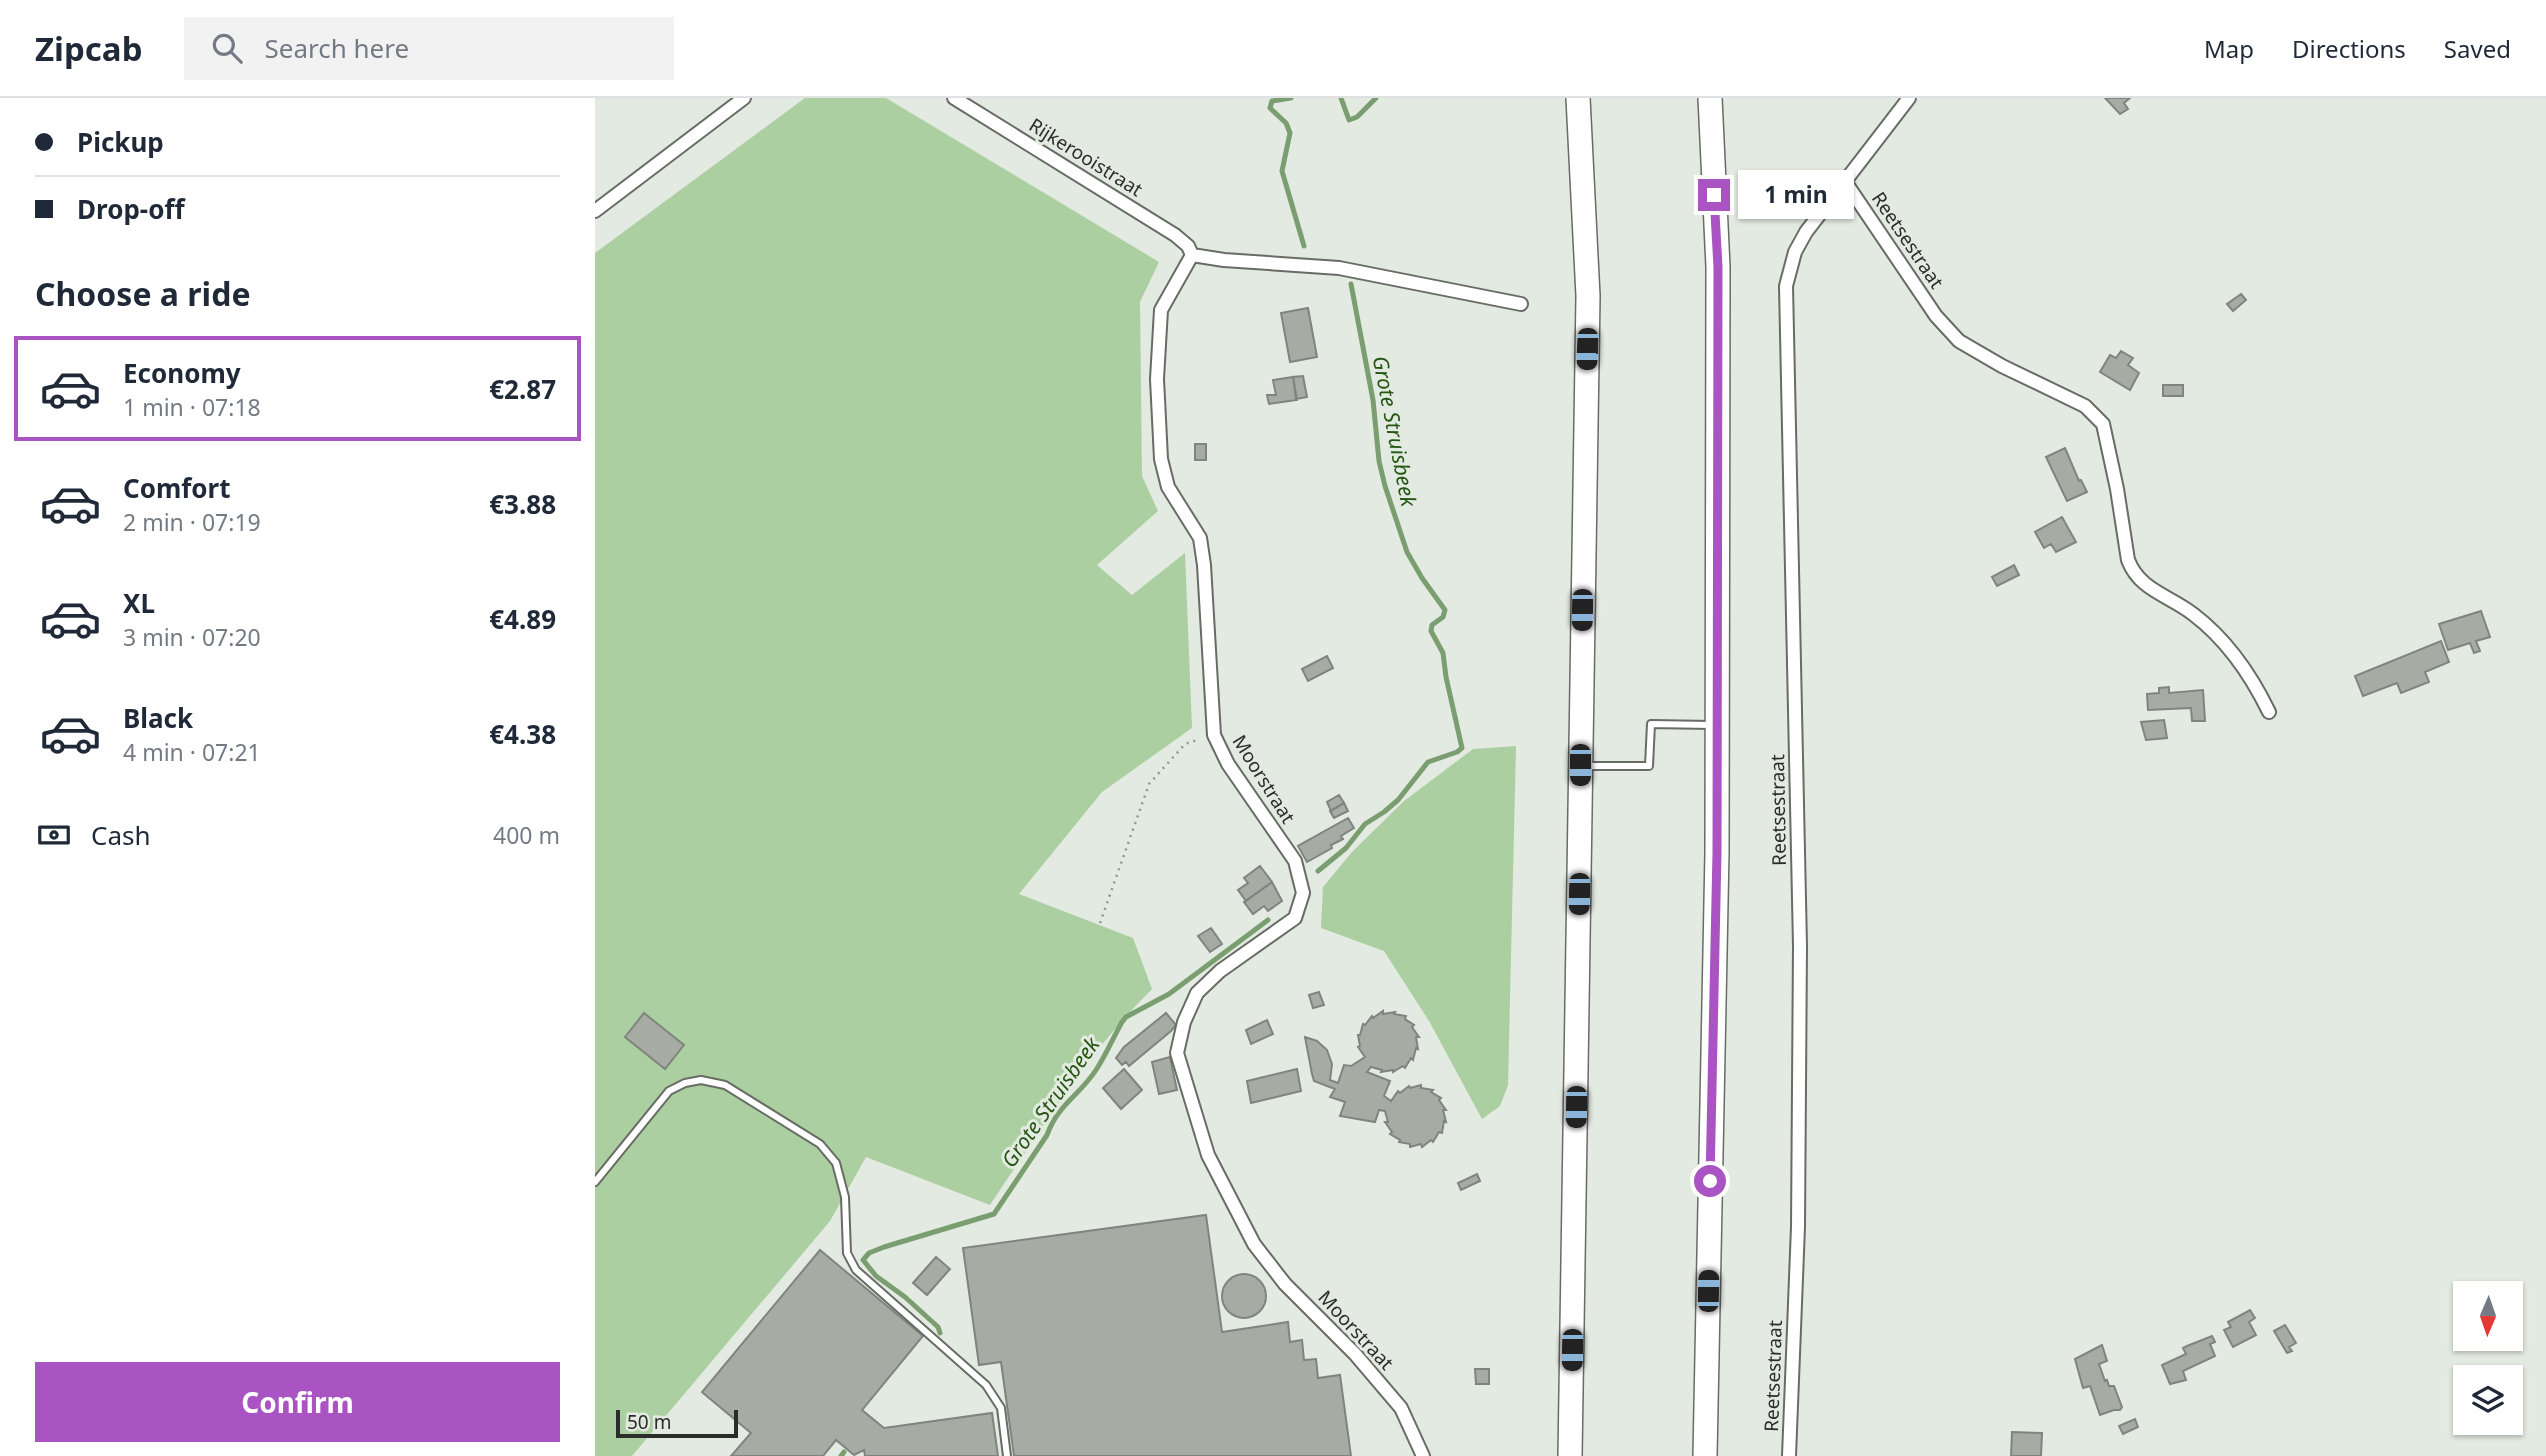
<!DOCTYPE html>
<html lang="en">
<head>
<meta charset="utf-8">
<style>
  :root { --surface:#fff; --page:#f2f2f3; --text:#1f2937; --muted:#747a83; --line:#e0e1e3; --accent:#a954c2 }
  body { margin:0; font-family:"Noto Sans",sans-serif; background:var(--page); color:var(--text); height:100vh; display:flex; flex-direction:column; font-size:26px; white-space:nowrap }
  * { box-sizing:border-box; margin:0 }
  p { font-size:23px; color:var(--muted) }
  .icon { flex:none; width:38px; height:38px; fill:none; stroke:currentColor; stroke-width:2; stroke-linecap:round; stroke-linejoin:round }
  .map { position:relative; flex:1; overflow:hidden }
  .panel { display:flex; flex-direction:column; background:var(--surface); width:595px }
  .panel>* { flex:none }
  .guide { display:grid; align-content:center; height:154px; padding:0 35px; background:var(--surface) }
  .needle { width:46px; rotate:182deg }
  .tools { position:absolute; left:1858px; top:1183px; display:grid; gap:14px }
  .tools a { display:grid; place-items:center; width:70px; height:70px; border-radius:0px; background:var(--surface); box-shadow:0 2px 5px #0004; font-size:35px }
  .scale { position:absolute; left:21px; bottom:18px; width:122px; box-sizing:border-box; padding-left:7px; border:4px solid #2a2d2a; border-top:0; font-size:19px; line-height:24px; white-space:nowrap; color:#2a2d2a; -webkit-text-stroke:5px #e3eae1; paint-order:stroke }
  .end { position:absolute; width:32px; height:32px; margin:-16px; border:9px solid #a954c2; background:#fff; box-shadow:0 0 0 4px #fff }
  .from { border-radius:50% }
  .bubble { position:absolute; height:49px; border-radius:0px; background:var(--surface); box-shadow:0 2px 5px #0004; font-size:23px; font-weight:700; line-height:49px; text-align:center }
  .car { position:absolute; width:21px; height:42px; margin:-21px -10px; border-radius:9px; box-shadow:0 0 5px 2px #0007; background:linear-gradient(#222 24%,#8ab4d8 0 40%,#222 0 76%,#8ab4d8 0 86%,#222 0) }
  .guide b { display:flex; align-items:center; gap:24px; height:66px; font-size:26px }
  .guide b+b { border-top:2px solid var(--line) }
  .guide i { width:18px; height:18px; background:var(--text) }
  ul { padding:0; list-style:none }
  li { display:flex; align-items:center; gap:21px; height:105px; margin:0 14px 10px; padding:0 21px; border:4px solid transparent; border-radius:0px }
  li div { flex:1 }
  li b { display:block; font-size:26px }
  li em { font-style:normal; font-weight:700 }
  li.active { border-color:var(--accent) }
  li>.icon { width:63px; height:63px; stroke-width:1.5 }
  h2 { padding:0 35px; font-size:32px; line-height:84px }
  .pay { display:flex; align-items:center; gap:18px; height:77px; padding:0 35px; font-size:26px }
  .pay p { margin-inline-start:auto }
  .primary-button { display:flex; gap:14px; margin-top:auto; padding:14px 35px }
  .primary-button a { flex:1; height:80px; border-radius:0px; background:var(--accent); color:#fff; font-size:28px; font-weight:700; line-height:80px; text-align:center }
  header { display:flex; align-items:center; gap:42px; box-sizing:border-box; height:98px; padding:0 35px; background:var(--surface); border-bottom:2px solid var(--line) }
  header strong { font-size:33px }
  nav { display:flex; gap:38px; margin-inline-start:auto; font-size:24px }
  .search { width:490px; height:63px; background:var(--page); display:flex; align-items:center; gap:18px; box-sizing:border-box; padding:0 24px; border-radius:0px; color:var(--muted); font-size:26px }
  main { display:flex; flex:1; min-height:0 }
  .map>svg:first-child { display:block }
  .green { fill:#abcfa0 }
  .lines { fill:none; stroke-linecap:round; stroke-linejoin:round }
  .stream { stroke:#7a9e6f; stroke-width:5 }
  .building { fill:#a6aca4; stroke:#7f857e; stroke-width:2 }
  .lane-casing { stroke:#676c65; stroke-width:10 }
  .street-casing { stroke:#676c65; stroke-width:16 }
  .highway-casing { stroke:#676c65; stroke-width:26 }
  .path { stroke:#929891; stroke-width:2.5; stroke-dasharray:2 5; stroke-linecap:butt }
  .lane { stroke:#fff; stroke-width:6 }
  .street { stroke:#fff; stroke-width:12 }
  .highway { stroke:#fff; stroke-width:23 }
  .route { stroke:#a954c2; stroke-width:9 }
  .labels { text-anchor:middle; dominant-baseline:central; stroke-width:6; stroke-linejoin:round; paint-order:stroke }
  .street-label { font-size:19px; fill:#2a2d2a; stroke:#e3eae1 }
  .water-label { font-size:21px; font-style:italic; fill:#265613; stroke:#e3eae1 }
</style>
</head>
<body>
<header>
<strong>Zipcab</strong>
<div class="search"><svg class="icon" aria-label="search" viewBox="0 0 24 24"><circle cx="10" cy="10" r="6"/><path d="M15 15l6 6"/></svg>Search here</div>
<nav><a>Map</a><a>Directions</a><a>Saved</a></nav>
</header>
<main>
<section class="panel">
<div class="guide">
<b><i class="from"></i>Pickup</b>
<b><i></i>Drop-off</b>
</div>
<h2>Choose a ride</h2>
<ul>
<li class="active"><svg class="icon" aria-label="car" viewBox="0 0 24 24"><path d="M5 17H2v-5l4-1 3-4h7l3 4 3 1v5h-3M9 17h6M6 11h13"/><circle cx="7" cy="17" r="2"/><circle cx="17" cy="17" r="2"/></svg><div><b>Economy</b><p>1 min · 07:18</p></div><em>€2.87</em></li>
<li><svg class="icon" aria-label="car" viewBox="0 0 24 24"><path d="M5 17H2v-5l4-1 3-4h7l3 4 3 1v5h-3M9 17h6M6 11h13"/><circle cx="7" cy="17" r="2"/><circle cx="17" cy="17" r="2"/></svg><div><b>Comfort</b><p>2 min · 07:19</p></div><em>€3.88</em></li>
<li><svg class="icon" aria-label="car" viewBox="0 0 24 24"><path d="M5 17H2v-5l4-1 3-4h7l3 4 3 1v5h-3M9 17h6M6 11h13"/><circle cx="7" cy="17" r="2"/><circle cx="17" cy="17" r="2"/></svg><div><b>XL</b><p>3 min · 07:20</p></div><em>€4.89</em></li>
<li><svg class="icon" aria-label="car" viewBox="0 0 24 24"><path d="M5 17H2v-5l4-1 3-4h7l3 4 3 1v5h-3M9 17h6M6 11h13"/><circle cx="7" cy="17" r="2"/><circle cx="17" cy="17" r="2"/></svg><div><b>Black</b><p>4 min · 07:21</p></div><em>€4.38</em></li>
</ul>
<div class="pay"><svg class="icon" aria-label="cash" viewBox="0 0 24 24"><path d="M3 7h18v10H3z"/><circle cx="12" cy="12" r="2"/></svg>Cash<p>400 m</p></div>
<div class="primary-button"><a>Confirm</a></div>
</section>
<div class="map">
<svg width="1951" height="1358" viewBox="0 0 1951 1358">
  <rect width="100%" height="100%" fill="#e3eae1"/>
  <path class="green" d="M210,0H291L564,164L545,204L547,378L563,413L502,467L537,497L590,455L597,630L507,694L424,796L538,840L557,891C493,954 445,1033 395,1107L271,1059L235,1123L37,1358H0V155Z
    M921,648L913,987L905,1008L887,1021L834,923L789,853L726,830L728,789L757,754L809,703L878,651Z"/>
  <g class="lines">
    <path class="stream" d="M696,0L677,3L675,10L691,25L695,35L687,73L709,148
      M746,0L754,22L762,19L781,0
      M723,773L751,750L770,726L789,714L803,702L833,664L862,654L867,650L851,579L848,555L836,533L837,527L848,519L850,512L827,480L812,454L790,388L784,363L778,302L756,186
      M345,1235L343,1229L310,1199L281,1178L268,1162L274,1155L289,1149L399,1116L452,1037C463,1006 484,998 501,972C511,957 518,940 527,924L531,919L574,896L673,822
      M246,1358L249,1354"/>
  </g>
  <path class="building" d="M1510,0H1535L1529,5L1533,11L1525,16Z
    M1646,196L1651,202L1638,213L1632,206Z
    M713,210L722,259L695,264L686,215Z
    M1526,253L1538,260L1533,267L1544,275L1535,292L1505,274L1515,257L1521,260Z
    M708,278L712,299L701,301L698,279Z
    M698,279L702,302L674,306L672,297H681L678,282Z
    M1568,287H1588V298H1568Z
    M600,346H611V362H600Z
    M1470,350L1484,383L1486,382L1492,394L1472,403L1451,359Z
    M1467,419L1481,444L1461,454L1456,446L1449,450L1440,434Z
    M1419,467L1424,477L1402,488L1397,479Z
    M1886,513L1895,539L1881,543L1885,553L1879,555L1875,545L1853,552L1844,526Z
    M1846,543L1854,564L1830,574L1834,584L1806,595L1802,585L1768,598L1760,578Z
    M732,558L738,570L713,583L707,571Z
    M1574,589V595L1608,592L1610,623H1597L1596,610L1553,612L1552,596L1564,595V590Z
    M1569,622L1572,640L1551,642L1546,624Z
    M744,697L749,705L736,713L732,704Z
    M749,705L753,713L739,720L735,713Z
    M753,720L759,730L746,738L748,741L736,747L737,750L712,764L703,748Z
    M665,768L677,784L651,803L643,792L653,785L649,780Z
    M677,784L687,803L673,813L669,808L658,816L649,804Z
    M616,830L627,846L615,854L603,838Z
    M724,894L729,907L718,910L714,897Z
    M788,913V916L800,914L799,916L811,918L810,921L819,927L817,929L824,939H821L823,951L821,950L818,962L816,960L810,970L808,968L798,974V972L786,974L787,972L776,969L772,974L795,983L789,998L796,1003L803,993L805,995L814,988L815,990L826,987V990L838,992L836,994L846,1000L844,1002L851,1012H848L851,1024L849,1023L847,1035L844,1034L838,1044L836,1042L827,1049L826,1046L815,1049V1046L804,1044L805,1042L795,1036L797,1034L790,1024H793L790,1013L784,1012L780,1024L745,1018L750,1004L735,999L740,991L719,983L717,976L710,939L722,943L732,952L737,966L735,982L743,985L749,967L756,968L770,959L763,949L765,948L763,937H765L768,926L770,927L777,918L778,920Z
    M49,915L89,947L70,971L30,939Z
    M571,915L581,927L576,933L534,968L531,964L527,967L521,960L529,949Z
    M672,922L678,936L656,946L651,932Z
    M575,959L582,992L564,996L557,964Z
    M529,971L547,992L526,1011L508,990Z
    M702,971L706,993L656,1005L652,983Z
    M882,1076L885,1083L866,1092L863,1085Z
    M611,1117L627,1234L693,1224L695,1244L707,1242L709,1262L721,1261L723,1280L745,1277L756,1358H419L406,1264L384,1267L368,1150Z
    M225,1152L328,1238L267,1312L289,1330L397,1315L403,1358H270L269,1352L259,1357L241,1342L228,1358H136L156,1335L107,1294Z
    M341,1159L355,1171L332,1197L318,1185Z
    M627 1198a22 22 0 1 1 44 0a22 22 0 1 1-44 0Z
    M1655,1212L1660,1220L1654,1224L1661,1237L1638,1249L1629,1232L1636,1229L1633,1224Z
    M1690,1227L1701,1245L1694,1249L1697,1253L1692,1255L1679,1233Z
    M1617,1238L1620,1244L1615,1246L1620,1258L1588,1273L1591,1282L1575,1286L1567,1267L1591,1256L1588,1250L1592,1248Z
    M1507,1247L1512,1263L1504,1266L1510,1283L1512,1282L1514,1288H1519L1527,1309L1525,1312H1519L1505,1317L1495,1288L1488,1290L1480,1261Z
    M880,1271H894V1286H881Z
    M1540,1321L1543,1329L1528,1336L1524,1328Z
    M1417,1334L1447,1335L1446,1358H1416Z"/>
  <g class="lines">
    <defs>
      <path id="lane" d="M990,668H1054L1056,626L1117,627
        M0,1084L74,993L90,985L106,982L130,987L225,1046L241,1065L250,1099L252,1155L261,1172L391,1287L406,1310L412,1358"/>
      <path id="street" d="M359,0L580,137L593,148L597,157
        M1249,82L1341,218L1364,243L1407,268L1490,308L1508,326L1522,391L1533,462C1545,493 1574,497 1598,516C1631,541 1656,577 1674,614
        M0,113L149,0
        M597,157L566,212L562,281L566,361L573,389L605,440L609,467L619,637L633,666L700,763L708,795L700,820L625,873L602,895L589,924L582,955L613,1057L659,1146L690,1186L760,1256L806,1310L828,1358
        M597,157L629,162L744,170L926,206
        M1194,1358L1203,1129L1205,848L1191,188L1200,154L1211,134L1314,0"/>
      <path id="highway" d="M975,1358L993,198L983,0
        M1110,1358L1122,754L1123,169L1115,0"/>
    </defs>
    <use href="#lane" class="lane-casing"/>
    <use href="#street" class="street-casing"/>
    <use href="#highway" class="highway-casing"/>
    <path class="path" d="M505,825L554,686L590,646L605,641"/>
    <use href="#lane" class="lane"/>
    <use href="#street" class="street"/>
    <use href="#highway" class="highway"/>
  </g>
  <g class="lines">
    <path class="route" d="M1115,1083L1122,754L1123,169L1119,97"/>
  </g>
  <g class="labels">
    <g class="street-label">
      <text transform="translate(491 59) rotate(32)">Rijkerooistraat</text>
      <text transform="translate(1313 142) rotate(56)">Reetsestraat</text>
      <text transform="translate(669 681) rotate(58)">Moorstraat</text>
      <text transform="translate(1183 712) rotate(-91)">Reetsestraat</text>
      <text transform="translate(761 1232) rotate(47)">Moorstraat</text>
      <text transform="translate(1178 1278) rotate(-88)">Reetsestraat</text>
    </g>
    <g class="water-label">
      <text transform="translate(800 333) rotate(79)">Grote Struisbeek</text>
      <text transform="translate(455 1004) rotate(-55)">Grote Struisbeek</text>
    </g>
  </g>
</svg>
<div class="tools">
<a><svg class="needle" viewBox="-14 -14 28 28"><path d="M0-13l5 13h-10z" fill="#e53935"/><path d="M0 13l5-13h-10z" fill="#747a83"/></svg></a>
<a><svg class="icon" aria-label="layers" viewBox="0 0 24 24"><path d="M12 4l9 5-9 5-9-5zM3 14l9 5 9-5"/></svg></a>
</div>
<div class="scale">50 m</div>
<i class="end from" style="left:1115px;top:1083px"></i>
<i class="end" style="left:1119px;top:97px"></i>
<div class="bubble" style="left:1143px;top:72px;width:116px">1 min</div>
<i class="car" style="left:992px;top:251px;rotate:182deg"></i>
<i class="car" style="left:987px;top:512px;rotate:181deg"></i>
<i class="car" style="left:985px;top:667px;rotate:180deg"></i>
<i class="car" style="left:984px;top:796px;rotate:181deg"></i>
<i class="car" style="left:981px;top:1009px;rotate:181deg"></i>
<i class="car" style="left:1113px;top:1193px;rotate:1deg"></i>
<i class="car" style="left:977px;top:1252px;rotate:181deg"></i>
</div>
</main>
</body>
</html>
